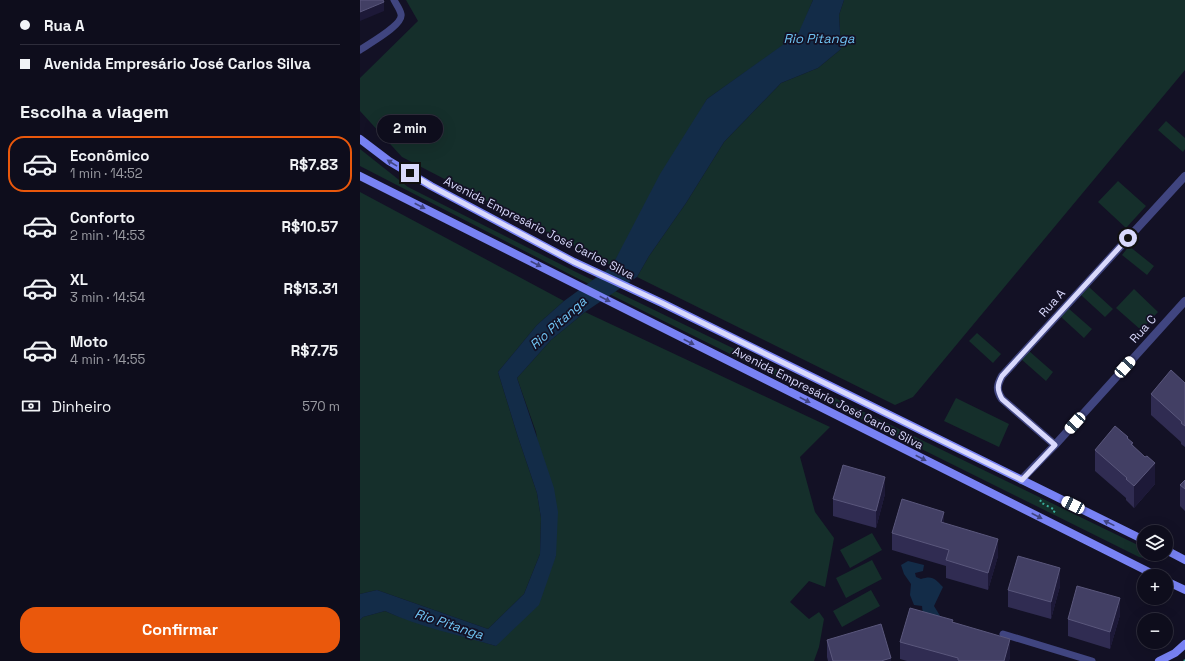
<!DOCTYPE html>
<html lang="pt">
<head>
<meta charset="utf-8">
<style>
  :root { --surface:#0e0d1c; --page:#171625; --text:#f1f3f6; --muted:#9b9ca3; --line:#2e2d3b; --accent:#ea580c }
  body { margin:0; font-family:"Space Grotesk",sans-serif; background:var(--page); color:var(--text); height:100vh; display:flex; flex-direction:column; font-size:15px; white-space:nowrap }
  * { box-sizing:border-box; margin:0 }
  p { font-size:13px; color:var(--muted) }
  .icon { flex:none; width:22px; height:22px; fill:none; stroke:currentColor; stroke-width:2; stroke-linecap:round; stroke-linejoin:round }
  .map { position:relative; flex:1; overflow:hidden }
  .drawer { display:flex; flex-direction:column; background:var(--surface); width:360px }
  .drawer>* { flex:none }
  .top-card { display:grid; align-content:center; height:88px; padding:0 20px; background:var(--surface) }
  .buttons { position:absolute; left:777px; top:525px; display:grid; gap:8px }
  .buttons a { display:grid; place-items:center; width:36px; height:36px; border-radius:50%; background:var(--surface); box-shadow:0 4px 16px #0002,0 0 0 1px var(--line); font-size:20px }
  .end { position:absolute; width:18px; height:18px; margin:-9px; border:5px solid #d9d9fc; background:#111; box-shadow:0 0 0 2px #111 }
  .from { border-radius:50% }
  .bubble { position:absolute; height:28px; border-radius:14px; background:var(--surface); box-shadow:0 4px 16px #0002,0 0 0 1px var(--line); font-size:13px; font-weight:800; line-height:28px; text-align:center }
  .car { position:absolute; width:12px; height:24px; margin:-12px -6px; border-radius:5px; box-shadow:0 0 3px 1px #0007; background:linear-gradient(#fff 24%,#345 0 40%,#fff 0 76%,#345 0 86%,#fff 0) }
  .top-card b { display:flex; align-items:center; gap:14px; height:38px; font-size:15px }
  .top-card b+b { border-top:1px solid var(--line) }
  .top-card i { width:10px; height:10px; background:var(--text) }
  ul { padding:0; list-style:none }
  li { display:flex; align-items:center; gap:12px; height:56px; margin:0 8px 6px; padding:0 12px; border:2px solid transparent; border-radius:16px }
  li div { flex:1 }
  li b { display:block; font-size:15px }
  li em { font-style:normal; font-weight:800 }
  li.active { border-color:var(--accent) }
  li>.icon { width:36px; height:36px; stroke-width:1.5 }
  h2 { padding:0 20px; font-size:18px; line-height:48px }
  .pay { display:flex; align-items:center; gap:10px; height:44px; padding:0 20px; font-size:15px }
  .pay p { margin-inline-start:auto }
  .action { display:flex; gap:8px; margin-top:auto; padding:8px 20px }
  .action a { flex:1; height:46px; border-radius:16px; background:var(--accent); color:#fff; font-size:16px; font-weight:800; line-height:46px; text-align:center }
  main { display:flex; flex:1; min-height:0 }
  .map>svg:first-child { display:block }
  .green { fill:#152f2b }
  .water { fill:#132c48 }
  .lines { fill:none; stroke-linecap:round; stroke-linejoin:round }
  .path { stroke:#3aaf9c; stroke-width:2; stroke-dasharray:2 3; stroke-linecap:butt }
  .service { stroke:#404580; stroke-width:7 }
  .minor { stroke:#404580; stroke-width:8 }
  .secondary { stroke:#7882f4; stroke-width:8 }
  .wall { fill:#302c52 }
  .shaded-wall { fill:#1d1938 }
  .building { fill:#423f64; stroke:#5a577c }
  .oneway { fill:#404482 }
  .route { stroke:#d9d9fc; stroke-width:5 }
  .labels { text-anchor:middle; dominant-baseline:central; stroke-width:3.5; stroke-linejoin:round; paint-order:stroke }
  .street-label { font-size:12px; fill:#d9d9fc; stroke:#131125 }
  .water-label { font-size:13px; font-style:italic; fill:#70c4f3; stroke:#131125 }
</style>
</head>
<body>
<main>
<section class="drawer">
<div class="top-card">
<b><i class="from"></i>Rua A</b>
<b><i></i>Avenida Empresário José Carlos Silva</b>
</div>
<h2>Escolha a viagem</h2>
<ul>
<li class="active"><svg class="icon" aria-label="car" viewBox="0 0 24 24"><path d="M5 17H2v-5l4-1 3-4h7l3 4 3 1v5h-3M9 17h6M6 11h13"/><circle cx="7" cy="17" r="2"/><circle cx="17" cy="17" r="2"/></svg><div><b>Econômico</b><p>1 min · 14:52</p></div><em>R$7.83</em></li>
<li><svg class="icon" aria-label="car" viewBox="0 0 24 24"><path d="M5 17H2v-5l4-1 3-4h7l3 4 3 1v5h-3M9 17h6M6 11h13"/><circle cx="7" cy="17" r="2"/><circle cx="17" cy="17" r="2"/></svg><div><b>Conforto</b><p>2 min · 14:53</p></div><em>R$10.57</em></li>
<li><svg class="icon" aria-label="car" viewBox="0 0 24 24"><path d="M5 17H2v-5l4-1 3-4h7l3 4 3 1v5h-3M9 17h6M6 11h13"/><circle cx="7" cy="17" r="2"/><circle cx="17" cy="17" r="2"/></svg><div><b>XL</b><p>3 min · 14:54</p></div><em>R$13.31</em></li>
<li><svg class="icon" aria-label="car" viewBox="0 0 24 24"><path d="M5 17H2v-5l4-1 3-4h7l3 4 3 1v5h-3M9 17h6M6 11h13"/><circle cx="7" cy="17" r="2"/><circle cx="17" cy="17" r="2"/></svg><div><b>Moto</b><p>4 min · 14:55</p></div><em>R$7.75</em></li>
</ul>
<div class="pay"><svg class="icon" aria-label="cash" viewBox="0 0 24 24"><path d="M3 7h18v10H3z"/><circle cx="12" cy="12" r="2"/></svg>Dinheiro<p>570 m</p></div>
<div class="action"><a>Confirmar</a></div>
</section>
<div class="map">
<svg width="825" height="661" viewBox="0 0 825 661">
  <rect width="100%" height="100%" fill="#131125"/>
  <path class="green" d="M46,0H453L439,34L347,99L252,266L42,157L0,111V78L58,21Z
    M484,0H825V70L553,397L535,405L277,277L289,256L326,203L364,142L421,83L458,68L481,49L479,15Z
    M806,121L825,138V149L823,152L798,130Z
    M0,149L48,187L218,273L784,548V554H789L788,559L779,557L215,277L0,166Z
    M758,181L786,206L766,228L738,202Z
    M0,192L204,301L177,325L138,372L158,437L177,493L181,518L180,554L164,594L128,629L17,590L0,594Z
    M769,246L794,266L787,275L762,255Z
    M729,287L753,309L745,317L721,295Z
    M774,289L798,312L781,330L756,308Z
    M708,308L732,329L724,338L700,316Z
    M225,312L470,427L440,457L455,512L474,538L465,587L449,581L430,602L449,619L459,612L464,619L459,647L454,661H0V620L3,617L25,611L37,616L136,646L196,556L176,432L157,378L191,340Z
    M617,333L641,354L633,363L609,341Z
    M669,351L693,372L686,381L661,359Z
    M596,398L649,424L639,447L584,421Z
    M512,533L522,550L490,568L480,550Z
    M512,560L522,579L486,598L476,578Z
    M511,590L520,606L482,627L473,611Z"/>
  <path class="water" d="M453,0H484L479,15L481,49L458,68L421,83L364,142L326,203L289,256L277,277L225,312L191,340L157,378L194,488L198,512L196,556L179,605L136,646C99,635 60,627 25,611L3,617L0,620V594L17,590L128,629L164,594L180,554L181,518L177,493L158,437L138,372L177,325L204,301L252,266L300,174L347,99L438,34Z
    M548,561L564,565L563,571L555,573L556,577L561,579C573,575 575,579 583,587L574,606L582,619L563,616L562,606L554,605L550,595L551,584L544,574L541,565Z"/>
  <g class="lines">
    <path class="path" d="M681,500L680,502L695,510L693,514
      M824,661L825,660"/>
    <path class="service" d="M0,50C8,44 44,25 41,14C40,9 36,4 34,0
      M643,634L732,661"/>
    <path class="minor" d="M695,445L642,399C636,390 637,385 642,376L825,176
      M661,480L695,445L825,301"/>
    <path class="secondary" d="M0,139L29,161L71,186L214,262L302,303L784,540
      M0,176L797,576
      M806,550L825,560
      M806,581L825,590
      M799,661L815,653L825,644"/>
  </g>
  <path class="wall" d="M825,383V447L821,444V442L791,415V394Z
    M768,438L773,445L795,484L774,508L766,500V498L735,471V450Z
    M825,480V511L820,506V485Z
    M525,494L516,528L473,516V499Z
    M584,523L638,556L628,590L586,578V566L532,550V533Z
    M700,586L691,619L648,607V590Z
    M760,615L750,649L708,636V619Z
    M593,622L650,656L649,661H547L540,659V642Z
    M467,640L531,661H468L467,657Z"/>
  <path class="shaded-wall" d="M24,2V11L0,21V12Z
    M795,463V484L774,508V486Z
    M525,477V494L516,528V511Z
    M584,512V529L581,522Z
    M638,539V556L628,590V573Z
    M700,568V586L691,619V602Z
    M760,598V615L750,649V632Z
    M650,639V656L649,661H644Z
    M531,658V661H521Z"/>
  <path class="building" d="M0,0H23L24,2L0,12Z
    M811,370L825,383V426L821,423L822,422L791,394Z
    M755,426L768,437L767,438L773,443L771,444L785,457L787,456L795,463L774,486L766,479L767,478L735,450Z
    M483,465L525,477L516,511L473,499Z
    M825,480V489L820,485Z
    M542,499L584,512L581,522L638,539L628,573L586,560L589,550L532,533Z
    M658,556L700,568L691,602L648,590Z
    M717,586L760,598L750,632L708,619Z
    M550,608L593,620L592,622L650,639L644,661H600L598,660V658L540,642Z
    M521,624L531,658L521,661H473L467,640Z"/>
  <defs><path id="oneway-solid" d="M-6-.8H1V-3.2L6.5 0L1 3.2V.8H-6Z"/></defs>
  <g class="oneway">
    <use href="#oneway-solid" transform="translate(32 163) rotate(-148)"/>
    <use href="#oneway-solid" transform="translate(60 206) rotate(27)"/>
    <use href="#oneway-solid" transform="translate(176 264) rotate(27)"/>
    <use href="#oneway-solid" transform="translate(245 299) rotate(27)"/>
    <use href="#oneway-solid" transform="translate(329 342) rotate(27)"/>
    <use href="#oneway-solid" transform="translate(445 400) rotate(27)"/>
    <use href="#oneway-solid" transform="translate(561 458) rotate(27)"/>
    <use href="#oneway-solid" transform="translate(677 516) rotate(27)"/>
    <use href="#oneway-solid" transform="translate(749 523) rotate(-154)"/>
  </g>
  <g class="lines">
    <path class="route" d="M50,173L71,186L214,262L302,303L662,480L695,445L642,399C637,390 637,385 642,376L768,238"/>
  </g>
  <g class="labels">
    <g class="street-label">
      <text transform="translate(179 228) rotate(27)">Avenida Empresário José Carlos Silva</text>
      <text transform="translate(692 303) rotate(-48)">Rua A</text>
      <text transform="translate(783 329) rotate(-48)">Rua C</text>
      <text transform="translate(468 398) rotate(27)">Avenida Empresário José Carlos Silva</text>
    </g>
    <g class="water-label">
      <text x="459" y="38">Rio Pitanga</text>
      <text transform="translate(198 323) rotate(-42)">Rio Pitanga</text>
      <text transform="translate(89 624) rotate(18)">Rio Pitanga</text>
    </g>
  </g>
</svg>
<div class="buttons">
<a><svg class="icon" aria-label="layers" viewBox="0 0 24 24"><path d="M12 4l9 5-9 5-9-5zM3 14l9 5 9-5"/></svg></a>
<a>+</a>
<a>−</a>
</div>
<i class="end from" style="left:768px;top:238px"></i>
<i class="end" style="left:50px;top:173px"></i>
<div class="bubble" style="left:17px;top:115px;width:66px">2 min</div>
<i class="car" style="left:765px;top:367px;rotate:42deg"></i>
<i class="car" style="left:715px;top:423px;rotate:222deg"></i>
<i class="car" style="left:713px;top:505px;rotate:296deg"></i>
</div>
</main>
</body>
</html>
